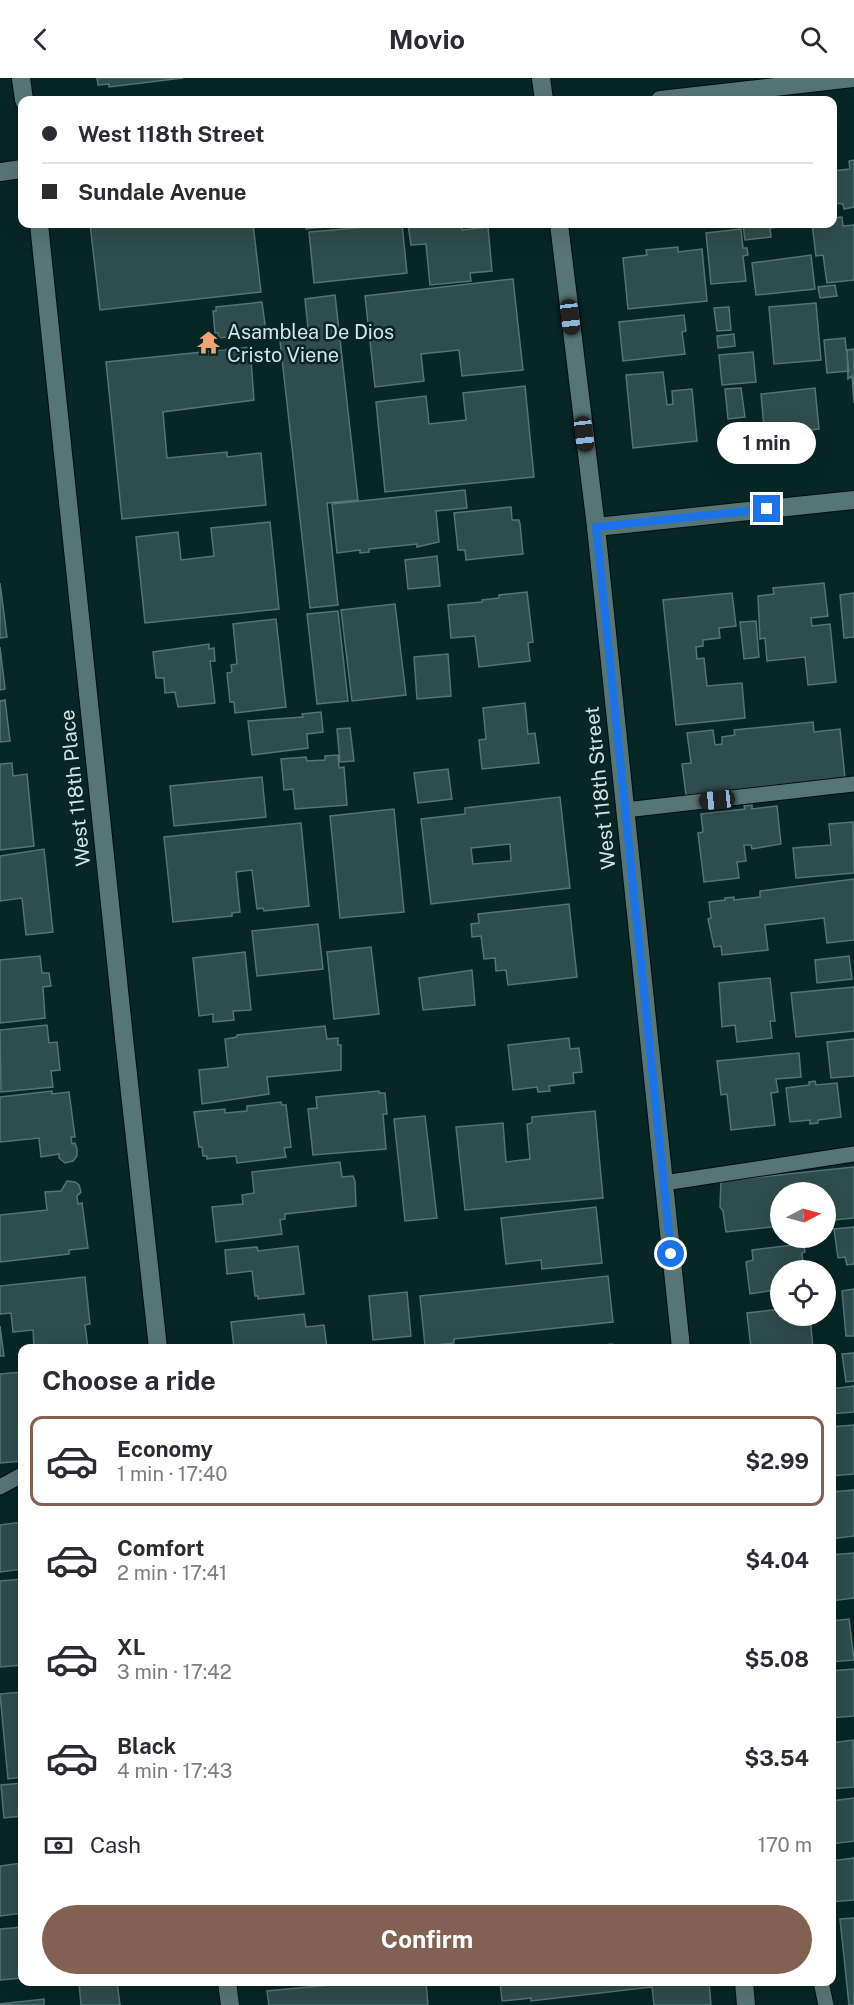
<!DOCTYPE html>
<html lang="en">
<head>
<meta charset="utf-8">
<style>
  :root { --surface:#fff; --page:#f7f7f7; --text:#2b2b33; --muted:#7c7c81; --line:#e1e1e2; --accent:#836152 }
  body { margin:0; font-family:"Public Sans",sans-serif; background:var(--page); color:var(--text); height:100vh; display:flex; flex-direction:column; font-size:22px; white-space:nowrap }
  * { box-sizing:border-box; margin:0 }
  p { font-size:20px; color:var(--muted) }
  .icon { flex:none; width:33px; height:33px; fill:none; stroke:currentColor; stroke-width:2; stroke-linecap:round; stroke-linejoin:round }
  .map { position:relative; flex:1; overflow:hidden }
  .sheet { position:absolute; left:18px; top:1266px; width:818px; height:642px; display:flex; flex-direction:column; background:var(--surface); border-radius:12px; box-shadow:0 6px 24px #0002 }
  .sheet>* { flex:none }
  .banner { position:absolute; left:18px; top:18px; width:819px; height:132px; border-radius:12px; box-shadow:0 6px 24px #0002; display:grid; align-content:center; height:132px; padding:0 24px; background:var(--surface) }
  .needle { width:39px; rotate:84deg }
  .tools { position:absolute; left:770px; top:1104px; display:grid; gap:12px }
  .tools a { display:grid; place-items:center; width:66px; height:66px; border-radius:50%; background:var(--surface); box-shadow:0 6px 24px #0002; font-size:30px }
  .end { position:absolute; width:27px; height:27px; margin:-14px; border:8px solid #1a73e8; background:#fff; box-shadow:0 0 0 3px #fff }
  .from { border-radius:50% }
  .bubble { position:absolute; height:42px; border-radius:21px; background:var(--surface); box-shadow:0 6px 24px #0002; font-size:20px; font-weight:700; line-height:42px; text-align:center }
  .car { position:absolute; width:18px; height:36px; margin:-18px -9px; border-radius:8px; box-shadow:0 0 4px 2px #0007; background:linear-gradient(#222 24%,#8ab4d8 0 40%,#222 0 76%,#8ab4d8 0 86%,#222 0) }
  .banner b { display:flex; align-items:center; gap:21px; height:57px; font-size:22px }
  .banner b+b { border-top:2px solid var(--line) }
  .banner i { width:15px; height:15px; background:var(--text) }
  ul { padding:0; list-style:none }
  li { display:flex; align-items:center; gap:18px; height:90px; margin:0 12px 9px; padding:0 12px; border:3px solid transparent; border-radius:12px }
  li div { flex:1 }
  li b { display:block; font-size:22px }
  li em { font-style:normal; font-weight:700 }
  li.on { border-color:var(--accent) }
  li>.icon { width:54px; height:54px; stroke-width:1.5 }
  h2 { padding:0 24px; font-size:27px; line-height:72px }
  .pay { display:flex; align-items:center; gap:15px; height:66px; padding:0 24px; font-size:22px }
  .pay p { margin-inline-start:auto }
  .primary-button { display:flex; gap:12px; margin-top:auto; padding:12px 24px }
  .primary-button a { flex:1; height:69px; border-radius:36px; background:var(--accent); color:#fff; font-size:24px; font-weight:700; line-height:69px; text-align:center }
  header { display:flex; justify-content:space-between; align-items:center; height:78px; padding:0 24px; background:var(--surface); font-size:27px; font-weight:700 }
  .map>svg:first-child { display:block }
  .building { fill:#2e4d4c; stroke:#557473; stroke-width:1.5; fill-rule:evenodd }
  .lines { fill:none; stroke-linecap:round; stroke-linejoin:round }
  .lane-casing { stroke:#000e0e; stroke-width:17 }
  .street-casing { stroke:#000e0e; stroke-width:20 }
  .secondary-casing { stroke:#000e0e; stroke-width:20 }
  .lane { stroke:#567675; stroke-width:15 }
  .street { stroke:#567675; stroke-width:18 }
  .secondary { stroke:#567675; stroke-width:18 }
  .route { stroke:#1a73e8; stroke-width:8 }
  .labels { text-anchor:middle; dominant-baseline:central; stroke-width:5; stroke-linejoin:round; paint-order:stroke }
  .poi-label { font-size:20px; fill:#d4e5e5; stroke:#072626; text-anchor:start }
  .street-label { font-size:20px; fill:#d4e5e5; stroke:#072626 }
</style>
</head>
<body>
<header><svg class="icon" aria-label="back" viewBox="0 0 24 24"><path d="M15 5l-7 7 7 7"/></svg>Movio<svg class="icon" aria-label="search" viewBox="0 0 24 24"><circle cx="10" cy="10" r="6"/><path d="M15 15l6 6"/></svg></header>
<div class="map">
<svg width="854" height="1927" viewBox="0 0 854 1927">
  <rect width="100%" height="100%" fill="#072626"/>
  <path class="building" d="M97,0H183L109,9V6L98,7Z
    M854,82V129L844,131L843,126L834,125L832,93L850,91L849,83Z
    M842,139L843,148L854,147V202L827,205L823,177L816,178L812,146H832V140Z
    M90,146H253L261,214L100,232Z
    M306,146H334L335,148L306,151Z
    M402,146L407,195L314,205L309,154Z
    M408,146H462V152L488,149L492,193L470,195L471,203L430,207L426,166L411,167Z
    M743,146H796V147L770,150L771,159L745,162Z
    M741,151L743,170H747L748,177L743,178L746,203L711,206L706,155Z
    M678,169V174L702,171L707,223L628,231L623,180L647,177L646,172Z
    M811,177L815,211L756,217L752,185Z
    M513,201L523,292L462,298L459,272L421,276L424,303L375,309L365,218Z
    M835,207L837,218L820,220L818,209Z
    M335,217L358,422L327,425L338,527L310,530L279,254L308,250L305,221Z
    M262,224L266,254L219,260L218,255H215L213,233H216V229Z
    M816,225L821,282L774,286L769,229Z
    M729,229L731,252L717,253L714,230Z
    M684,237L686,253L682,254L685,276L623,283L619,244Z
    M734,256L735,268L718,270L717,258Z
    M845,260L849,293L827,295L824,262Z
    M250,269L254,322L163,334L167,380L227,374V379L261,375L266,427L122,441L106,284Z
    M854,271V325L852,298L848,301L847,272Z
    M753,274L756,304L722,307L719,277Z
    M663,294L667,327L673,326L672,313L692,311L697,363L633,370L626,297Z
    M525,308L534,399L385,414L376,324L426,318L429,346L466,342L463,315Z
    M741,310L745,339L728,341L725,311Z
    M815,310L819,351L785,355L784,347L764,349L761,316Z
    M465,412L467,430L436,433L439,464L417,469V466L369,471V474L360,475V472L337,475L332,426Z
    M511,429L512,442H519L520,446L523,476L466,482L465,472H458L454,435Z
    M270,444L279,531L145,545L136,459L178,454L181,482L214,478L211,450Z
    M437,478L440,508L408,511L405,482Z
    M0,505L7,559L0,560Z
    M824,505L828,538L811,540L812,548L830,546L836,604L808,607L805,579L767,583L765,560L760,561L758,518L774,516L773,510Z
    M527,514L533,564L528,565L530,583L479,589L475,558L451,560L448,527L482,524V522L499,520V517Z
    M732,515L736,548L719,550L720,560L703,562V568L696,569L697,581L704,580L707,608L742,605L745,640L676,647L663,522Z
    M854,515V559L844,560L840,517Z
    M395,526L406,617L352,623L341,532Z
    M338,533L348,623L317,626L307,536Z
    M276,541L286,629L235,635L234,624H230L227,595L232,594L231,587L237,586L233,546Z
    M756,543L759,579L744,581L740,544Z
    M209,566V571L214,570L215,583H210L215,625L178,629L175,614L165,615L164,600H156L153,574Z
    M0,569L5,611L0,612Z
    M448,576L451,618L417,621L414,579Z
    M5,622L10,663L0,664V623Z
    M525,625L528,656L535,655L539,685L482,691L479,662L486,661L483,630Z
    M321,634L323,654L307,656L308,670L252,677L248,643L303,639L302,636Z
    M813,644L814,654L840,651L845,700L686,717L682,686L691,685L687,655L713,652L715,667L722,666V659L735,657L734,652Z
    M350,650L354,683L340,684L337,651Z
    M338,677L339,690L344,689L347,727L295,731L293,711L284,712L281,681L306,679L307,683L325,682V678Z
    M12,685L13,698L27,696L34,768L0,772V686Z
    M448,691L452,721L418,725L414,695Z
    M262,699L266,739L174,748L170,708Z
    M560,719L570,810L431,826L421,741L465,736V730ZM510,766L511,783L473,786L471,770Z
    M752,727V731L777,728L781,766L752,771L751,767H744L746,783L737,784L739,800L704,804L698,755L703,754L701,736L745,731L744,728Z
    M394,731L404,834L340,840L330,738Z
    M853,744L854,795L796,800L793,770L831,767L829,746Z
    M301,745L309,828L264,833L263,830L257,831L252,792L236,794L240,834L232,835V838L173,844L164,759Z
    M44,771L53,854L26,857L22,820L0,823V778Z
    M854,801V862L827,865L824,840L765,847L768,872L722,877L721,868L714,869L708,841L711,840L709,824L725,822V820L734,819V822L760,819V813Z
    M569,826L577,899L508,907L506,892L496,893L495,880L484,881L481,858L472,859L471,846L479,845L478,836Z
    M318,846L323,891L257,898L252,853Z
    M371,869L379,936L334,941L327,874Z
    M245,874L251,932L233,933L234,942L213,944V936L199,938L193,880Z
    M40,878L42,895H49L51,908L43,909L45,940L0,945V882Z
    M849,878L852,901L817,905L815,882Z
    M472,892L475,927L423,932L419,900Z
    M770,900L775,943H770L772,960L737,964L735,947L722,949L719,905Z
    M854,909V953L796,959L791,915Z
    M47,947L49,965L57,964L60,992L51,993L53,1009L1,1014L0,952Z
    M325,948L327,961L338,960V967H341V992L267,999L269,1016L202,1026L199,992L228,989L225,961L237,959V957Z
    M569,960L570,971L579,970L582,994L573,995L574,1005L549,1008L550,1013L538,1014L537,1009L513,1012L508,967Z
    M854,961V998L831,1000L827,964Z
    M799,975L801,999L776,1001L778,1014L771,1015L775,1047L731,1052L727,1016L721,1017L717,983Z
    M815,1003L816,1007L837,1005L841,1039L818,1042V1045L810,1046V1042L790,1044L786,1010L809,1007V1004Z
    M52,1013V1016L69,1014L75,1059H71L72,1066L75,1065L77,1071V1078L73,1083L65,1085L59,1080V1076L41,1079L39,1060L0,1064V1019Z
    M379,1013V1015H385L387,1036H383L386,1071L313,1077L308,1031L317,1030L316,1019Z
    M281,1024L282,1027H286L291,1069L284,1070L286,1079L237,1085L236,1078L207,1081V1078H203L202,1069H199L194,1034L225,1031V1035L247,1033V1028Z
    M595,1033L603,1120L465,1132L456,1049L503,1045L506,1084L530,1081L527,1046L532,1045V1039Z
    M425,1038L437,1140L405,1143L394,1041Z
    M340,1084L342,1099L353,1098L355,1103L356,1128L285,1136V1141L280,1142L282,1156L216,1164L212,1129L243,1126L242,1117L254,1115L252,1094Z
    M854,1089V1140L825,1143V1114H780V1148L726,1154L723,1133L720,1129L721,1103Z
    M67,1103L75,1104L79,1107L81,1114L77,1118L78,1126L82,1125L88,1170L69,1172V1176L0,1184V1137L47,1132L45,1114L61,1113Z
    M596,1129L602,1185L542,1191L541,1182L506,1186L501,1140Z
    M854,1149V1186L847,1187L845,1179L838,1180L834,1151Z
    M801,1166L804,1167L805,1174L802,1175L804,1192H780V1211L750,1216L746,1184L753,1182L752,1172Z
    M298,1168L304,1216L258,1221V1218H255L252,1193L227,1196L225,1172L257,1169L258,1173Z
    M608,1198L613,1244L454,1261V1265L425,1268L420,1218Z
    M85,1199L90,1246L85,1247L88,1270H34L33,1252L13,1254L11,1235L0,1236V1208Z
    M854,1211V1258H846L842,1213Z
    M407,1214L411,1258L373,1262L369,1218Z
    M780,1231V1238H810L813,1270H751L747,1235Z
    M304,1236L306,1249L324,1247L327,1270H234L231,1244Z
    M0,1248L4,1278H0Z
    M612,1266L613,1270H577Z
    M854,1275V1303L846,1304L842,1276Z
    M22,1294V1383L0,1385V1296Z
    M854,1308V1334L831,1336V1311Z
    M854,1347V1396L831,1398V1349Z
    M854,1412V1458L831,1461V1414Z
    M22,1444V1491L0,1494V1447Z
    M854,1475V1520L831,1523V1477Z
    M22,1501V1587L0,1589V1503Z
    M849,1541L854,1582L831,1584V1543Z
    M854,1591V1638L831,1640V1593Z
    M22,1614V1699L8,1701L0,1616Z
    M853,1662L854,1709L831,1711V1665Z
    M22,1705V1738L4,1740L1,1707Z
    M854,1720V1763L831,1766V1723Z
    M854,1780V1822L831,1824V1783Z
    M22,1785V1835L0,1838V1788Z
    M854,1840V1927H849L840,1841Z
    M22,1849V1900L0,1902V1851Z
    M91,1904H117L120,1927H81L79,1905Z
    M360,1904H426L428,1927H269L267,1913Z
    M500,1904H709L711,1927H654L652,1909L531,1923V1920L502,1923Z
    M44,1921V1927H0V1926Z"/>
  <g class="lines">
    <defs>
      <path id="lane" d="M625,732L854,706
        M664,1105L854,1076
        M0,1409L22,1397
        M821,1904L826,1927"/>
      <path id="street" d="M21,0L24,22
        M660,22L854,0
        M0,94L22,91
        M39,146L124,960L158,1270
        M596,449L854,422
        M227,1904L230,1927"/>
      <path id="secondary" d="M541,0L544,22
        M559,146L596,449L681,1270
        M744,1904L746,1927"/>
    </defs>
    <use href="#lane" class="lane-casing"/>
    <use href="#street" class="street-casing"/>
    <use href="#secondary" class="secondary-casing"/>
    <use href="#lane" class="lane"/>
    <use href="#street" class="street"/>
    <use href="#secondary" class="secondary"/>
  </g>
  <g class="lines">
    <path class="route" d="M671,1176L596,449L767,431"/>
  </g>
  <defs>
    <symbol id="temple-bare" viewBox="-9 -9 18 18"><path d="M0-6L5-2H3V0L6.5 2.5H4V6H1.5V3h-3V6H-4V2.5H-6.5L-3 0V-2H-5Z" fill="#efa377" stroke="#072626" stroke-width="2.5" paint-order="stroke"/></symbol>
  </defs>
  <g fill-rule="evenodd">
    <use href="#temple-bare" x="192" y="248" width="33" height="33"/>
  </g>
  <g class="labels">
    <g class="poi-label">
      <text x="227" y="254">Asamblea De Dios<tspan x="227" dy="23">Cristo Viene</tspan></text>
    </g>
    <g class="street-label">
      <text transform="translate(75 710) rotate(-96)">West 118th Place</text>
      <text transform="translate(600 710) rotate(-96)">West 118th Street</text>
    </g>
  </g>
</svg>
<div class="tools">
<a><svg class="needle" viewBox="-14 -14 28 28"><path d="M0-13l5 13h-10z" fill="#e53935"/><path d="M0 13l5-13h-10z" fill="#7c7c81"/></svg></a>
<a><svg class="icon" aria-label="locate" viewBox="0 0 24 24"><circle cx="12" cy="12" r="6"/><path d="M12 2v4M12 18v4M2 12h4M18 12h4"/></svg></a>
</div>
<i class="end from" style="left:671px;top:1176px"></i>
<i class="end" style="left:767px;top:431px"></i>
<div class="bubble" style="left:717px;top:344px;width:99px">1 min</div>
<i class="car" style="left:570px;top:239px;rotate:173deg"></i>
<i class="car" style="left:584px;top:356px;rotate:173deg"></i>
<i class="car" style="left:717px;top:722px;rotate:264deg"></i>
<div class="banner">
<b><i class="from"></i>West 118th Street</b>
<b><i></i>Sundale Avenue</b>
</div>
<section class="sheet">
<h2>Choose a ride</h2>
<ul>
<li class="on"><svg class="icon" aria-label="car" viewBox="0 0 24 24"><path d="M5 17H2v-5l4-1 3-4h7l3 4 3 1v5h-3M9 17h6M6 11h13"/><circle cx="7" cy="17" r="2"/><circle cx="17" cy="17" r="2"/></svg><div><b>Economy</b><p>1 min · 17:40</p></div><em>$2.99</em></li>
<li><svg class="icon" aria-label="car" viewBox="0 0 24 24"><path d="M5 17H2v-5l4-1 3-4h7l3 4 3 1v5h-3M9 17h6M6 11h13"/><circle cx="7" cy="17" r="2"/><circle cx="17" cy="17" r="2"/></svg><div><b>Comfort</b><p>2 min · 17:41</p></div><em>$4.04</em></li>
<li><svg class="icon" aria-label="car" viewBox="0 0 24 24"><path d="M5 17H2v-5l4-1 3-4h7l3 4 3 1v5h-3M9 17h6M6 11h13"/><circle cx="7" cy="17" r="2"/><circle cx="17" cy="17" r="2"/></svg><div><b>XL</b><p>3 min · 17:42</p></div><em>$5.08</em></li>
<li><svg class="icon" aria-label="car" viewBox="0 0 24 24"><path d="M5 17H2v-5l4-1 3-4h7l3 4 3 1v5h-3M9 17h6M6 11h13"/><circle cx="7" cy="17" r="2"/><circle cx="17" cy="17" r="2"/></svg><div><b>Black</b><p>4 min · 17:43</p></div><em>$3.54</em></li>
</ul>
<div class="pay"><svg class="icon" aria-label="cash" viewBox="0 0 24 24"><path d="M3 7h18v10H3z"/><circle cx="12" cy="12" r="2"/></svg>Cash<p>170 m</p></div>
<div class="primary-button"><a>Confirm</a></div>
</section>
</div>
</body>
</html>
